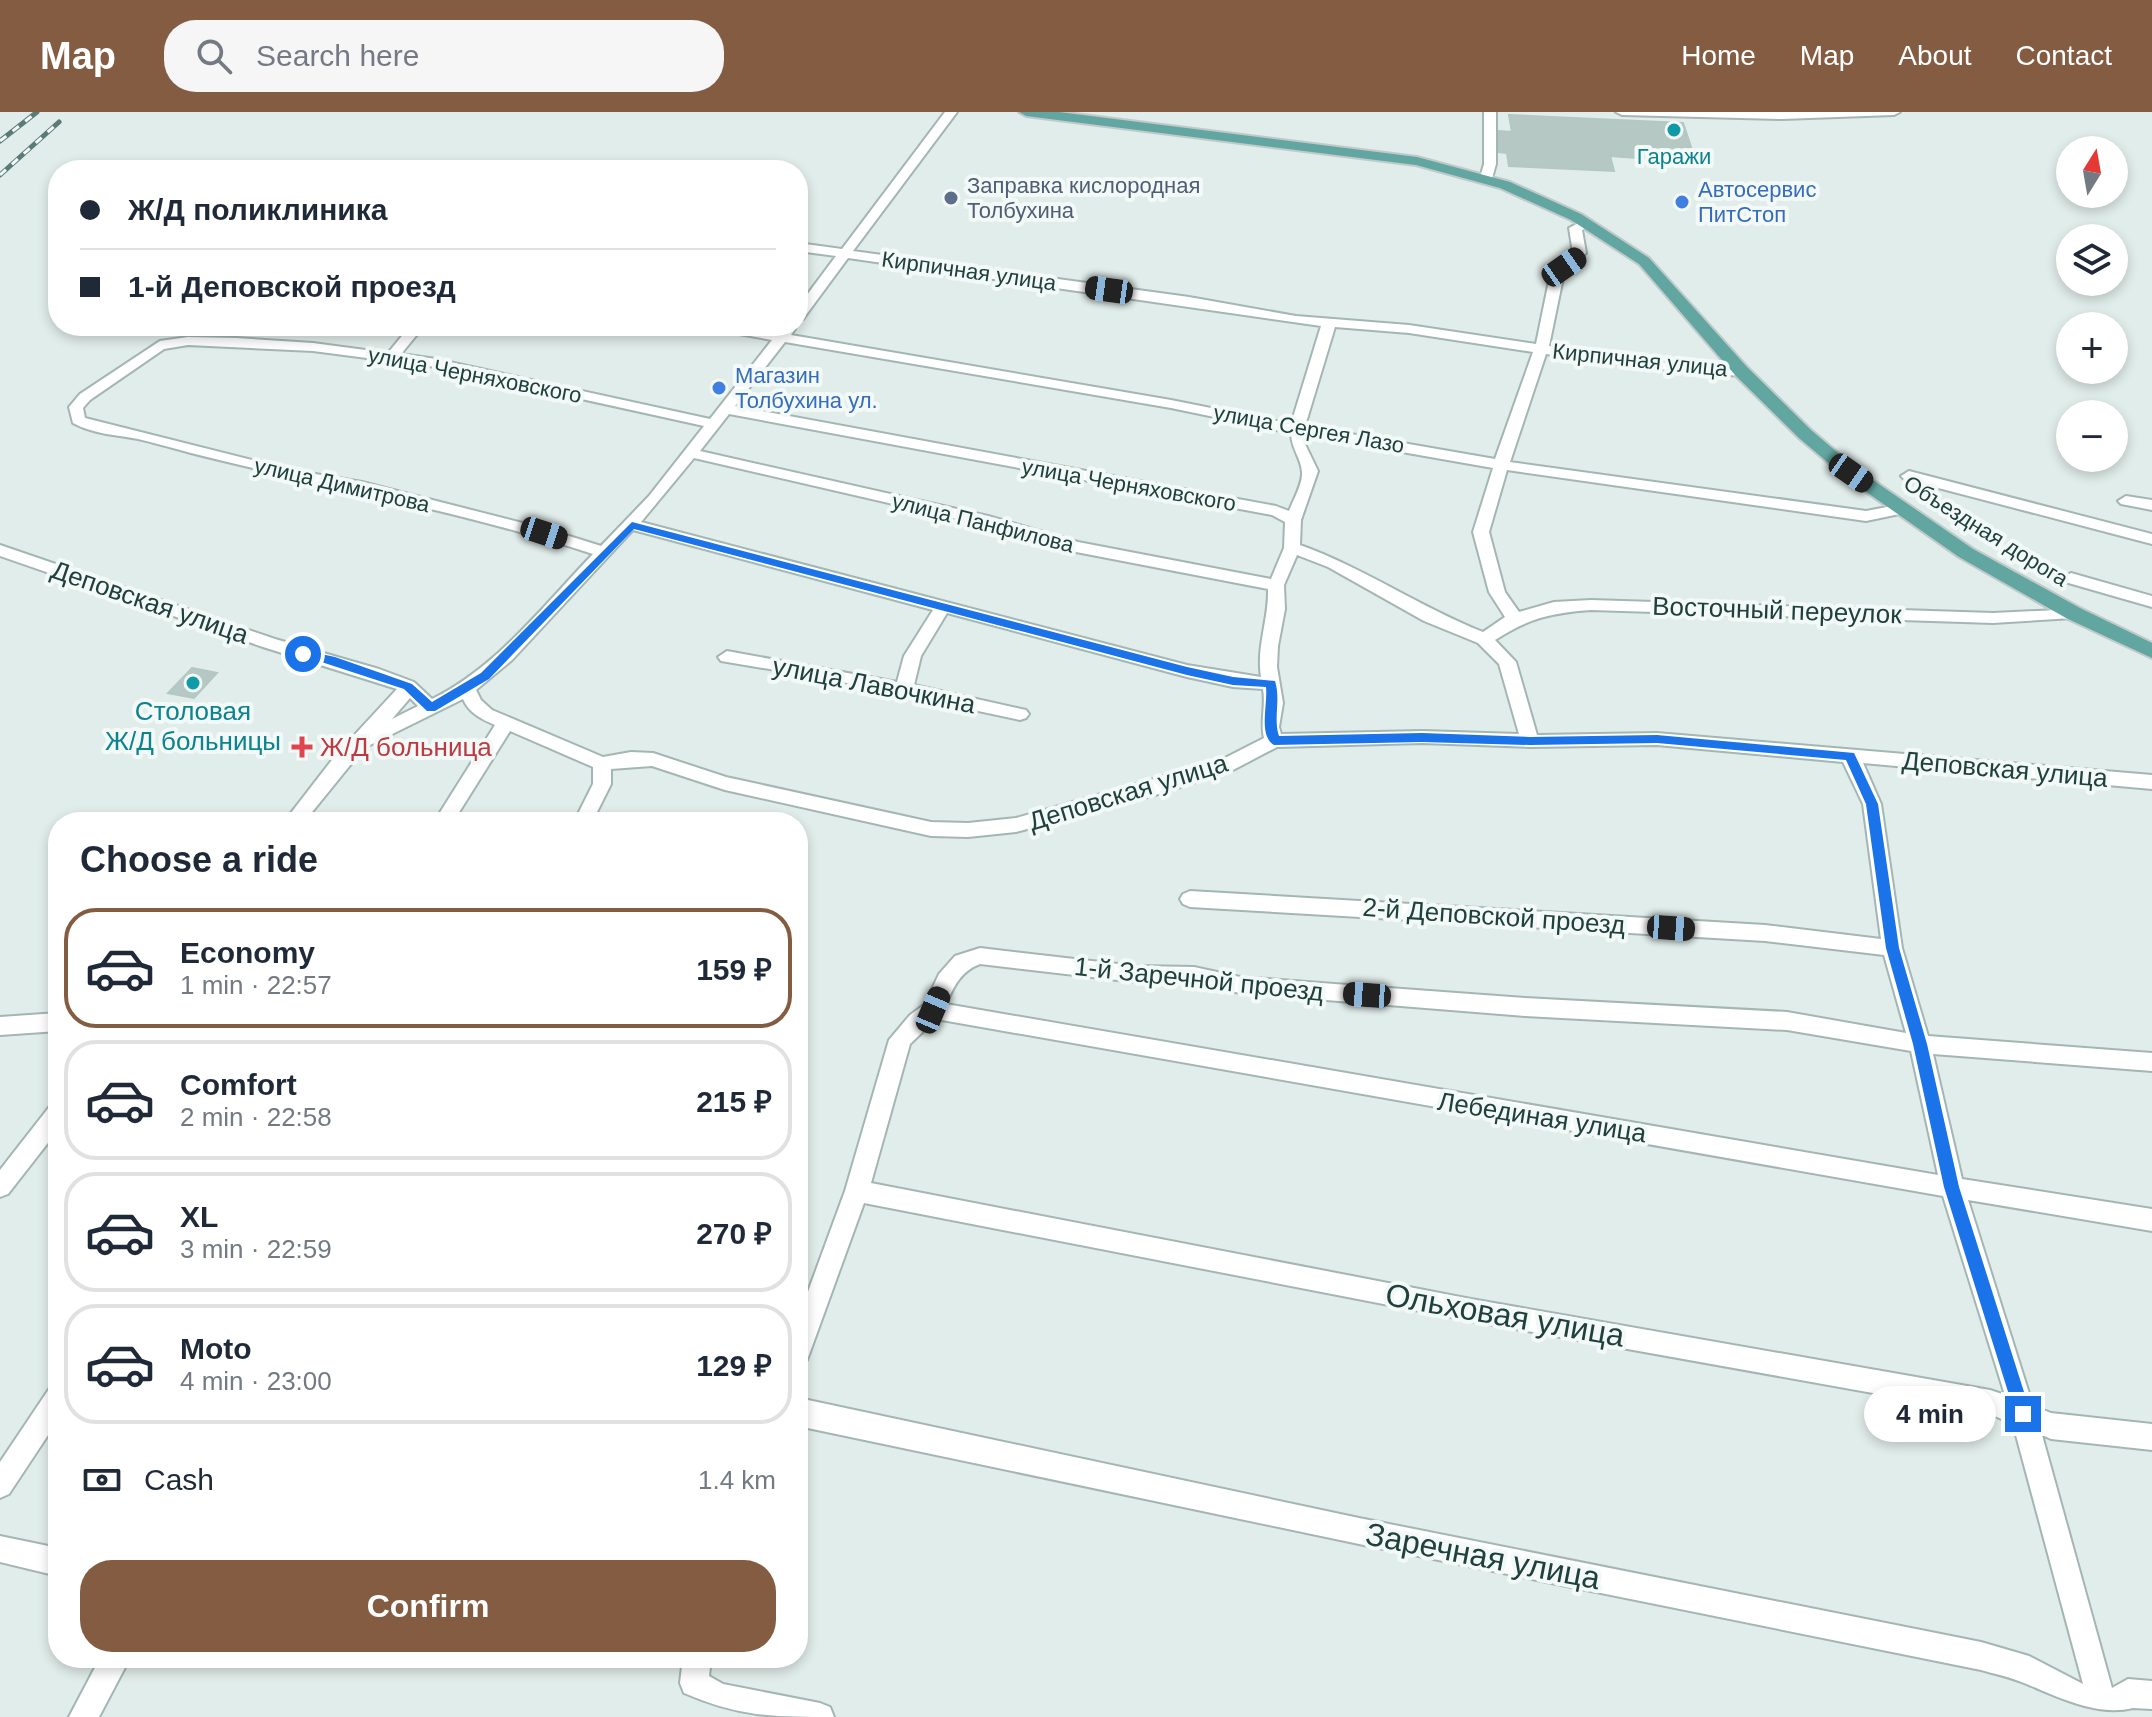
<!DOCTYPE html>
<html lang="en">
<head>
<meta charset="utf-8">
<style>
  :root { --surface:#fff; --page:#f6f6f7; --text:#1f2937; --muted:#747a83; --line:#e0e1e3; --accent:#835c42 }
  body { margin:0; font-family:Helvetica,sans-serif; background:var(--page); color:var(--text); height:100vh; display:flex; flex-direction:column; font-size:30px; white-space:nowrap }
  * { box-sizing:border-box; margin:0 }
  p { font-size:26px; color:var(--muted) }
  .icon { flex:none; width:44px; height:44px; fill:none; stroke:currentColor; stroke-width:2; stroke-linecap:round; stroke-linejoin:round }
  .map { position:relative; flex:1; overflow:hidden }
  .side { position:absolute; left:48px; top:700px; width:760px; height:856px; display:flex; flex-direction:column; background:var(--surface); border-radius:32px; box-shadow:0 4px 12px #0003 }
  .side>* { flex:none }
  .banner { position:absolute; left:48px; top:48px; width:760px; height:176px; border-radius:32px; box-shadow:0 4px 12px #0003; display:grid; align-content:center; height:176px; padding:0 32px; background:var(--surface) }
  .needle { width:52px; rotate:11deg }
  .controls { position:absolute; left:2056px; top:24px; display:grid; gap:16px }
  .controls a { display:grid; place-items:center; width:72px; height:72px; border-radius:50%; background:var(--surface); box-shadow:0 4px 12px #0003; font-size:40px }
  .end { position:absolute; width:36px; height:36px; margin:-18px; border:10px solid #1a73e8; background:#fff; box-shadow:0 0 0 4px #fff }
  .from { border-radius:50% }
  .bubble { position:absolute; height:56px; border-radius:28px; background:var(--surface); box-shadow:0 4px 12px #0003; font-size:26px; font-weight:700; line-height:56px; text-align:center }
  .car { position:absolute; width:24px; height:48px; margin:-24px -12px; border-radius:10px; box-shadow:0 0 6px 2px #0007; background:linear-gradient(#222 24%,#8ab4d8 0 40%,#222 0 76%,#8ab4d8 0 86%,#222 0) }
  .banner b { display:flex; align-items:center; gap:28px; height:76px; font-size:30px }
  .banner b+b { border-top:2px solid var(--line) }
  .banner i { width:20px; height:20px; background:var(--text) }
  ul { padding:0; list-style:none }
  li { display:flex; align-items:center; gap:24px; height:120px; margin:0 16px 12px; padding:0 16px; border:4px solid var(--line); border-radius:32px }
  li div { flex:1 }
  li b { display:block; font-size:30px }
  li em { font-style:normal; font-weight:700 }
  li.on { border-color:var(--accent) }
  li>.icon { width:72px; height:72px; stroke-width:1.5 }
  h2 { padding:0 32px; font-size:36px; line-height:96px }
  .pay { display:flex; align-items:center; gap:20px; height:88px; padding:0 32px; font-size:30px }
  .pay p { margin-inline-start:auto }
  .cta { display:flex; gap:16px; margin-top:auto; padding:16px 32px }
  .cta a { flex:1; height:92px; border-radius:32px; background:var(--accent); color:#fff; font-size:32px; font-weight:700; line-height:92px; text-align:center }
  header { display:flex; align-items:center; gap:48px; box-sizing:border-box; height:112px; padding:0 40px; background:var(--accent); color:#fff }
  header strong { font-size:38px }
  nav { display:flex; gap:44px; margin-inline-start:auto; font-size:28px }
  .search { width:560px; height:72px; background:var(--page); display:flex; align-items:center; gap:20px; box-sizing:border-box; padding:0 28px; border-radius:32px; color:var(--muted); font-size:30px }
  .map>svg:first-child { display:block }
  .building { fill:#b6c8c4; stroke:#b3c7c3; stroke-width:2 }
  .lines { fill:none; stroke-linecap:round; stroke-linejoin:round }
  .minor-casing { stroke:#a3b6b3; stroke-width:4 }
  .major-casing { stroke:#c1cac9; stroke-width:4 }
  .minor { fill:#fff; fill-rule:evenodd }
  .major { fill:#62a6a1; fill-rule:evenodd }
  .rail-casing { stroke:#5a7b78; stroke-width:5 }
  .rail { stroke:#f2f9f7; stroke-width:3; stroke-dasharray:8; stroke-linecap:butt }
  .route { fill:#1a73e8 }
  .culture-dot { fill:#0f9aa8; stroke:#f2f9f7; stroke-width:3 }
  .service-dot { fill:#5c6f8a; stroke:#f2f9f7; stroke-width:3 }
  .shop-dot { fill:#3f7fe0; stroke:#f2f9f7; stroke-width:3 }
  .health-dot { fill:#e0444e; stroke:#f2f9f7; stroke-width:3 }
  .labels { text-anchor:middle; dominant-baseline:central; stroke-width:8; stroke-linejoin:round; paint-order:stroke }
  .far-culture-label { font-size:22px; fill:#0d838f; stroke:#f2f9f7 }
  .far-service-label { font-size:22px; fill:#4e5e75; stroke:#f2f9f7; text-anchor:start }
  .far-shop-label { font-size:22px; fill:#366cbe; stroke:#f2f9f7; text-anchor:start }
  .far-street-label { font-size:22px; fill:#20403d; stroke:#f2f9f7 }
  .street-label { font-size:26px; fill:#20403d; stroke:#f2f9f7 }
  .culture-label { font-size:26px; fill:#0d838f; stroke:#f2f9f7 }
  .health-label { font-size:26px; fill:#be3a42; stroke:#f2f9f7; text-anchor:start }
  .near-street-label { font-size:32px; fill:#20403d; stroke:#f2f9f7 }
</style>
</head>
<body>
<header>
<strong>Map</strong>
<div class="search"><svg class="icon" aria-label="search" viewBox="0 0 24 24"><circle cx="10" cy="10" r="6"/><path d="M15 15l6 6"/></svg>Search here</div>
<nav><a>Home</a><a>Map</a><a>About</a><a>Contact</a></nav>
</header>
<div class="map">
<svg width="2152" height="1605" viewBox="0 0 2152 1605">
  <rect width="100%" height="100%" fill="#e1edea"/>
  <path class="building" d="M1509,3L1683,11L1693,41H1689L1691,50L1610,44L1614,59L1509,54L1507,41L1499,40V19L1512,20Z
    M192,556L217,561L194,586L168,581Z"/>
  <g class="lines">
    <defs>
      <path id="minor" d="M945,0H957L853,139L1189,185L1296,204L1409,213L1536,232L1551,159L1573,141L1569,116L1586,107L1592,111L1582,118L1586,141L1564,161L1549,234C1599,242 1649,250 1699,254C1714,256 1737,251 1748,259L1741,263L1713,264L1546,242L1510,350L1866,399L1903,392L1911,397L1909,400L1866,409L1507,358L1489,420L1505,480L1519,500L1554,490L1591,488L1993,501L2079,497L2081,501L2079,505L2073,506L1993,511L1591,498C1551,501 1529,506 1495,528L1516,550L1537,623L1657,621L2152,663V677L1863,651L1881,692L1902,836L1928,924L2152,941V959L1933,942L1962,1067L2152,1097V1119L1968,1088L2033,1294L2051,1301L2152,1312V1338L2051,1327L2042,1323L2112,1576L2128,1567L2152,1569V1597L2133,1596C2097,1605 2058,1585 2024,1571C2010,1565 1995,1562 1981,1558L1359,1432L798,1314V1288H808L1359,1406L1981,1530L2029,1544L2083,1572L2013,1312L1990,1302L1471,1209L864,1091L810,1240L807,1248L798,1252V1207L845,1079L889,928L910,903L925,892L939,862L955,844L980,836L1135,854L1194,855L1240,865L1525,886L1787,900L1906,921L1884,843L1765,829L1190,795L1183,792L1180,787L1183,782L1190,779L1765,813L1881,827L1863,692L1843,650L1657,633L1530,635L1422,631L1277,635L1233,658L1155,683L1016,720L968,725L931,724L725,678L652,654L611,657V672L592,710H574L593,672V655L510,619L453,710H434L495,613C481,607 469,601 463,587L364,636L304,710H284L335,644L397,577L263,535L0,444V433L275,527L379,557L414,570L432,587C497,555 543,494 593,442C461,399 325,375 191,341C173,336 155,331 138,327C116,323 93,322 73,311L69,295L80,282L160,229L188,225L236,226L313,231L388,241L410,214H424L401,242L436,247L710,307L772,228L717,218L710,214H741L778,220L783,214H792L795,217L791,223L1171,288L1291,312L1321,214L848,146L803,207L798,208V195L836,144L798,139V131L842,137ZM1335,215L1409,221L1533,240L1495,347L1305,314ZM785,230L1171,296L1291,321C1291,336 1301,346 1302,360C1303,372 1293,388 1289,399L1276,394L735,294ZM188,233L313,239L436,255L704,314L649,384L601,434L550,418L362,370L292,358L85,306L83,296L90,288L164,237ZM729,302L1272,403L1285,410L1284,436L1271,467L1078,430L988,404L700,339ZM1305,323L1493,356L1473,420L1489,480L1505,505L1483,520C1420,495 1364,456 1300,433L1301,408L1318,359L1305,332ZM694,346L984,413L1076,440L1268,477C1269,507 1256,535 1261,565L1187,553L641,410ZM633,418L933,498L904,544L897,570L727,539L718,545L721,549L823,566L1020,608L1026,606L1029,602L1026,598L914,573L921,544L947,501L1187,565L1233,575L1263,577C1266,594 1260,610 1264,626L1221,648L1016,706L968,711L931,710L726,665L653,641L631,640L603,645L492,598L481,588L476,578L512,548ZM1297,443L1328,455L1424,509L1478,531L1499,552L1519,622L1422,619L1281,622L1279,615L1283,591L1277,555L1278,534L1285,497L1284,473ZM410,586L418,594L392,607ZM980,852L1135,870L1194,871L1240,881L1525,904L1787,918L1911,939L1938,1063L946,892C954,874 961,859 980,852ZM936,907L1943,1084L2005,1283L1990,1278L1471,1187L871,1071L910,932Z
        M1484,0H1496V52L1492,66L1486,70L1480,66L1484,52Z
        M1616,0H1900L1894,3L1782,7L1622,3Z
        M202,54L207,55L209,58H196Z
        M1909,359L2152,422V432L1904,367L1901,364Z
        M2126,384L2152,388V398L2121,392L2118,389Z
        M2071,461L2152,484V495L2065,470L2063,466Z
        M58,901V919L0,923V905Z
        M58,991V1018L8,1082L0,1085V1058L50,994Z
        M58,1274V1308L9,1382L0,1386V1350L49,1277Z
        M0,1424L58,1436V1464L0,1450Z
        M100,1546H130L99,1605H69Z
        M683,1546H711L709,1564L723,1572L820,1591L830,1595L834,1605C774,1605 739,1605 684,1581L680,1571Z"/>
      <path id="major" d="M1019,0H1059L1417,45L1510,70L1581,102L1649,146L1747,255L1811,318L1857,357L1973,437L2080,496L2152,531V546L2066,506L1959,445L1845,365L1799,326L1735,263L1639,152L1571,108L1500,76L1416,53L1026,4Z"/>
    </defs>
    <use href="#minor" class="minor-casing"/>
    <use href="#major" class="major-casing"/>
    <use href="#minor" class="minor"/>
    <use href="#major" class="major"/>
    <defs>
      <path id="rail" d="M0,29L37,0
        M0,63L59,10"/>
    </defs>
    <use href="#rail" class="rail-casing"/>
    <use href="#rail" class="rail"/>
  </g>
  <path class="route" d="M632,410L1187,555L1233,565L1275,569C1281,588 1273,606 1279,624L1422,621L1530,625L1657,623L1854,641L1878,692L1899,836L1927,932L1959,1075L2031,1302L2029,1308L2023,1310L2017,1308L2015,1302L1944,1075L1913,932L1886,836L1866,692L1846,648L1657,631L1530,633L1422,630L1274,633C1258,623 1268,593 1266,575L1233,573L1187,563L634,417L489,567L435,599H427L404,577L297,542L303,538L335,545L412,572L432,590L481,561Z"/>
  <g class="culture-dot">
    <circle cx="1674" cy="18" r="8"/>
    <circle cx="193" cy="571" r="8"/>
  </g>
  <circle class="service-dot" cx="951" cy="86" r="8"/>
  <g class="shop-dot">
    <circle cx="1682" cy="90" r="8"/>
    <circle cx="719" cy="276" r="8"/>
  </g>
  <path class="health-dot" d="M298 623h8v8h8v8h-8v8h-8v-8h-8v-8h8z"/>
  <g class="labels">
    <g class="far-culture-label">
      <text x="1674" y="44">Гаражи</text>
    </g>
    <g class="far-service-label">
      <text x="967" y="73">Заправка кислородная<tspan x="967" dy="25">Толбухина</tspan></text>
    </g>
    <g class="far-shop-label">
      <text x="1698" y="77">Автосервис<tspan x="1698" dy="25">ПитСтоп</tspan></text>
      <text x="735" y="263">Магазин<tspan x="735" dy="25">Толбухина ул.</tspan></text>
    </g>
    <g class="far-street-label">
      <text transform="translate(969 159) rotate(8)">Кирпичная улица</text>
      <text transform="translate(1640 248) rotate(6)">Кирпичная улица</text>
      <text transform="translate(475 263) rotate(11)">улица Черняховского</text>
      <text transform="translate(1309 317) rotate(10)">улица Сергея Лазо</text>
      <text transform="translate(342 373) rotate(13)">улица Димитрова</text>
      <text transform="translate(1129 373) rotate(10)">улица Черняховского</text>
      <text transform="translate(983 411) rotate(14)">улица Панфилова</text>
      <text transform="translate(1986 419) rotate(32)">Объездная дорога</text>
    </g>
    <g class="street-label">
      <text transform="translate(150 490) rotate(19)">Деповская улица</text>
      <text transform="translate(1777 498) rotate(2)">Восточный переулок</text>
      <text transform="translate(874 573) rotate(11)">улица Лавочкина</text>
      <text transform="translate(2005 657) rotate(5)">Деповская улица</text>
      <text transform="translate(1128 680) rotate(-17)">Деповская улица</text>
      <text transform="translate(1494 804) rotate(4)">2-й Деповской проезд</text>
      <text transform="translate(1199 867) rotate(6)">1-й Заречной проезд</text>
      <text transform="translate(1542 1005) rotate(9)">Лебединая улица</text>
    </g>
    <g class="culture-label">
      <text x="193" y="599">Столовая<tspan x="193" dy="30">Ж/Д больницы</tspan></text>
    </g>
    <g class="health-label">
      <text x="320" y="635">Ж/Д больница</text>
    </g>
    <g class="near-street-label">
      <text transform="translate(1505 1203) rotate(10)">Ольховая улица</text>
      <text transform="translate(1483 1444) rotate(11)">Заречная улица</text>
    </g>
  </g>
</svg>
<div class="controls">
<a><svg class="needle" viewBox="-14 -14 28 28"><path d="M0-13l5 13h-10z" fill="#e53935"/><path d="M0 13l5-13h-10z" fill="#747a83"/></svg></a>
<a><svg class="icon" aria-label="layers" viewBox="0 0 24 24"><path d="M12 4l9 5-9 5-9-5zM3 14l9 5 9-5"/></svg></a>
<a>+</a>
<a>−</a>
</div>
<i class="end from" style="left:303px;top:542px"></i>
<i class="end" style="left:2023px;top:1302px"></i>
<div class="bubble" style="left:1864px;top:1274px;width:132px">4 min</div>
<i class="car" style="left:1564px;top:155px;rotate:55deg"></i>
<i class="car" style="left:1109px;top:178px;rotate:278deg"></i>
<i class="car" style="left:1851px;top:361px;rotate:125deg"></i>
<i class="car" style="left:544px;top:421px;rotate:108deg"></i>
<i class="car" style="left:1671px;top:816px;rotate:94deg"></i>
<i class="car" style="left:1367px;top:883px;rotate:274deg"></i>
<i class="car" style="left:933px;top:898px;rotate:23deg"></i>
<div class="banner">
<b><i class="from"></i>Ж/Д поликлиника</b>
<b><i></i>1-й Деповской проезд</b>
</div>
<section class="side">
<h2>Choose a ride</h2>
<ul>
<li class="on"><svg class="icon" aria-label="car" viewBox="0 0 24 24"><path d="M5 17H2v-5l4-1 3-4h7l3 4 3 1v5h-3M9 17h6M6 11h13"/><circle cx="7" cy="17" r="2"/><circle cx="17" cy="17" r="2"/></svg><div><b>Economy</b><p>1 min · 22:57</p></div><em>159 ₽</em></li>
<li><svg class="icon" aria-label="car" viewBox="0 0 24 24"><path d="M5 17H2v-5l4-1 3-4h7l3 4 3 1v5h-3M9 17h6M6 11h13"/><circle cx="7" cy="17" r="2"/><circle cx="17" cy="17" r="2"/></svg><div><b>Comfort</b><p>2 min · 22:58</p></div><em>215 ₽</em></li>
<li><svg class="icon" aria-label="car" viewBox="0 0 24 24"><path d="M5 17H2v-5l4-1 3-4h7l3 4 3 1v5h-3M9 17h6M6 11h13"/><circle cx="7" cy="17" r="2"/><circle cx="17" cy="17" r="2"/></svg><div><b>XL</b><p>3 min · 22:59</p></div><em>270 ₽</em></li>
<li><svg class="icon" aria-label="car" viewBox="0 0 24 24"><path d="M5 17H2v-5l4-1 3-4h7l3 4 3 1v5h-3M9 17h6M6 11h13"/><circle cx="7" cy="17" r="2"/><circle cx="17" cy="17" r="2"/></svg><div><b>Moto</b><p>4 min · 23:00</p></div><em>129 ₽</em></li>
</ul>
<div class="pay"><svg class="icon" aria-label="cash" viewBox="0 0 24 24"><path d="M3 7h18v10H3z"/><circle cx="12" cy="12" r="2"/></svg>Cash<p>1.4 km</p></div>
<div class="cta"><a>Confirm</a></div>
</section>
</div>
</body>
</html>
